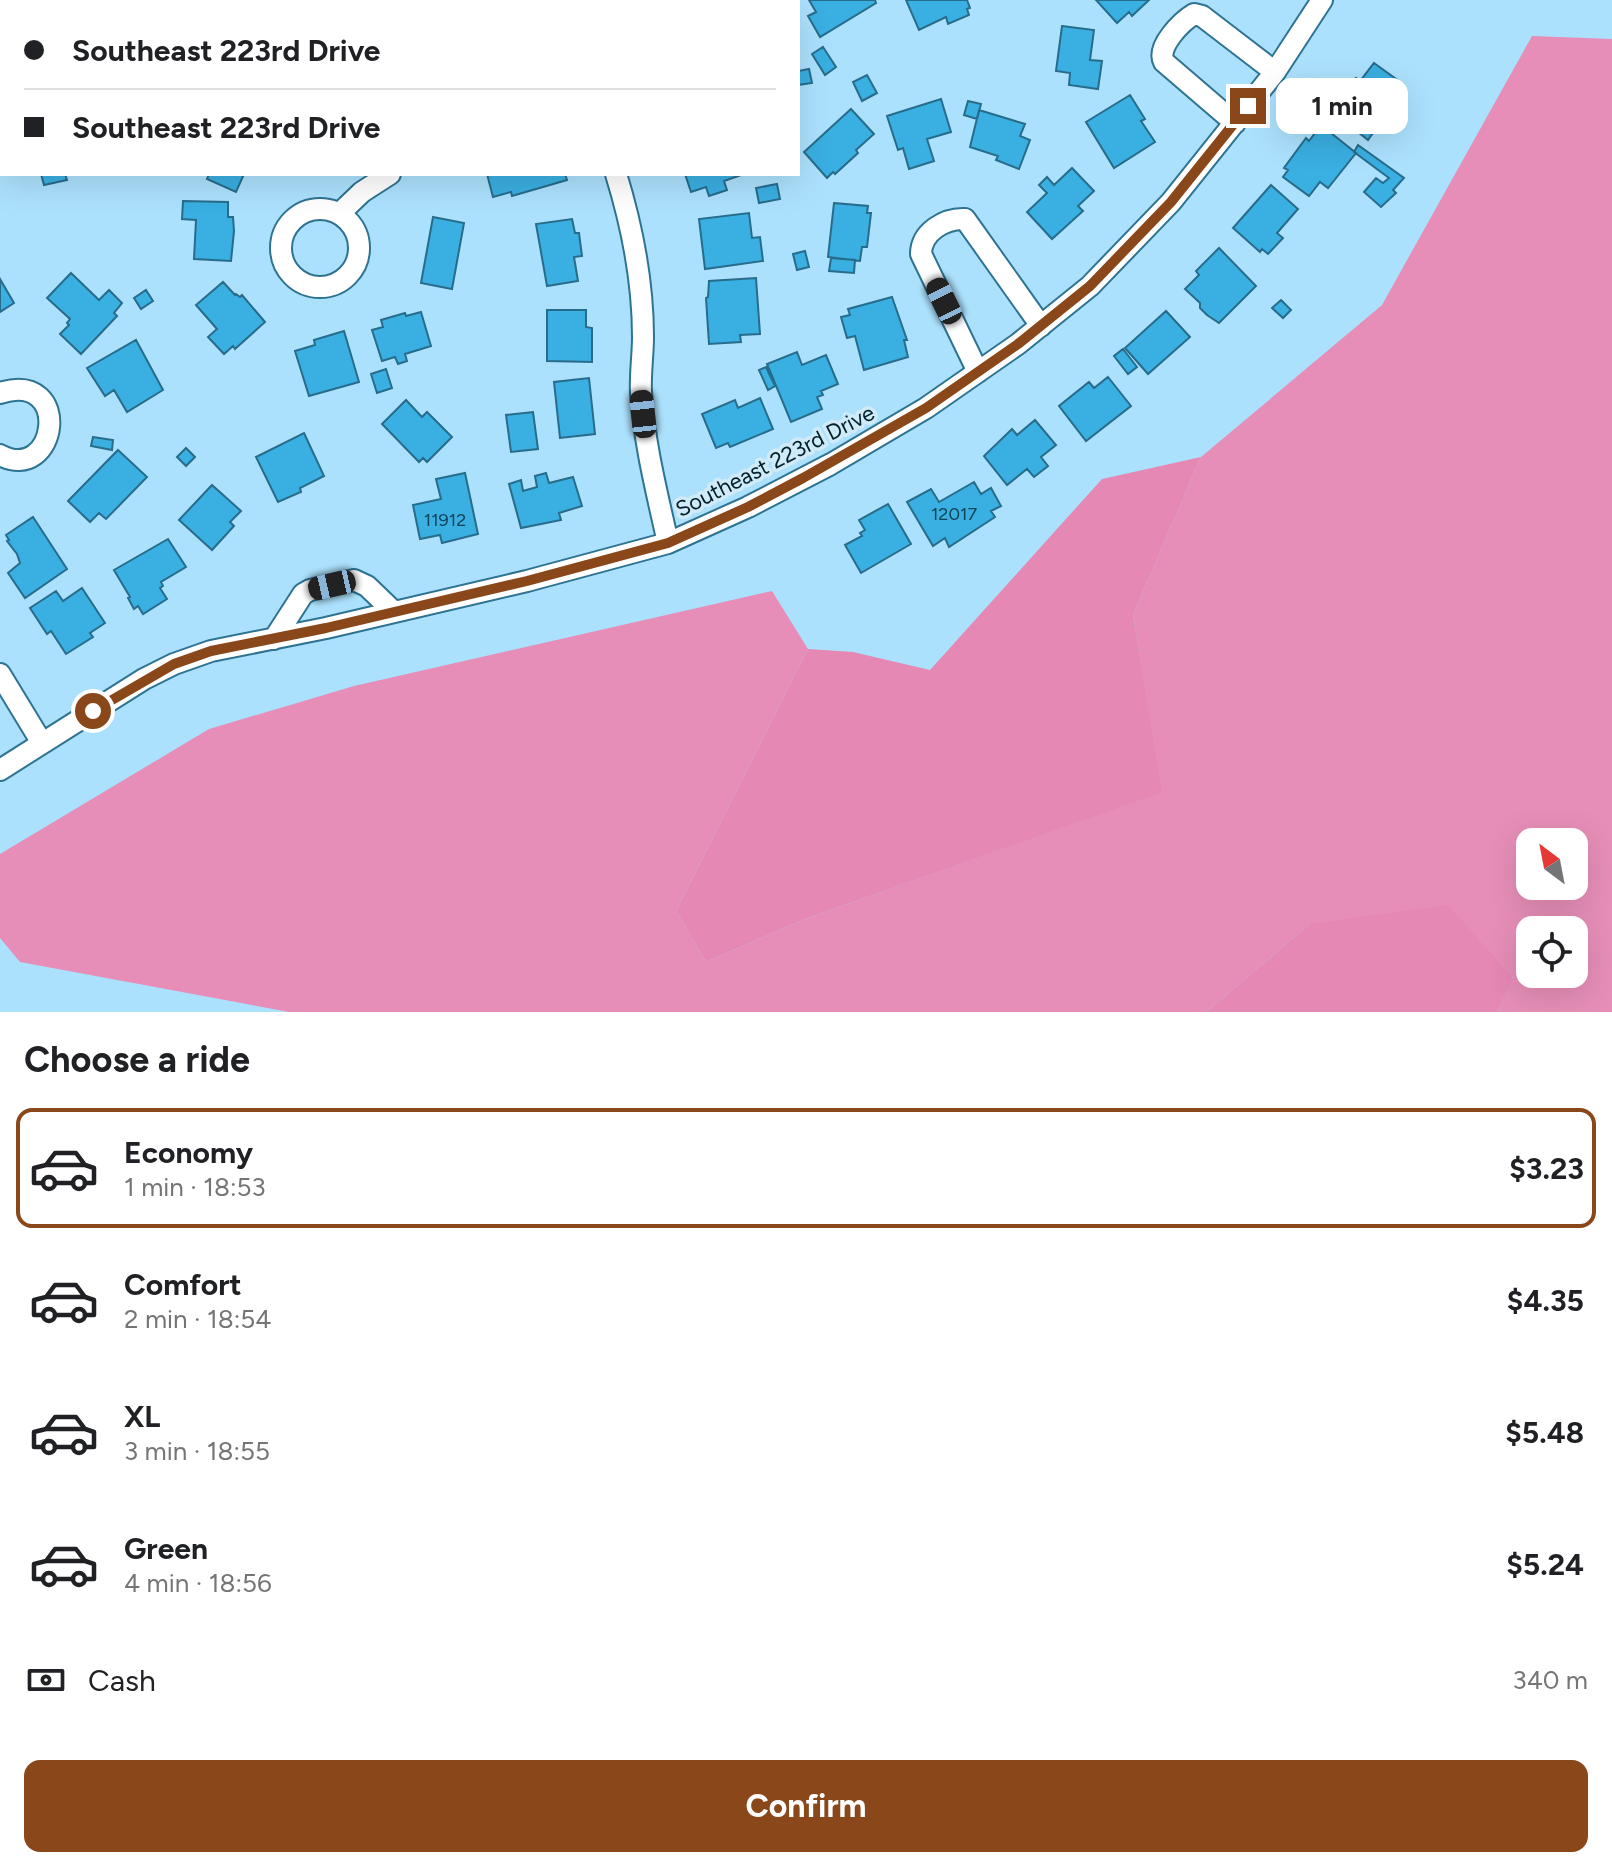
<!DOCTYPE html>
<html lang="en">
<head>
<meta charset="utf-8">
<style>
  :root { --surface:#fff; --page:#f6f6f6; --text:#202124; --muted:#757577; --line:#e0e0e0; --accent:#8a4719 }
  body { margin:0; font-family:Figtree,sans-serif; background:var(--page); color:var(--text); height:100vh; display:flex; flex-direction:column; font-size:30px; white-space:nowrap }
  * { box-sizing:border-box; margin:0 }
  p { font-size:26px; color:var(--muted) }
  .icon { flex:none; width:44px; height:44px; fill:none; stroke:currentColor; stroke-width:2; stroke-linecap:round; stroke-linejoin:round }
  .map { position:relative; height:1012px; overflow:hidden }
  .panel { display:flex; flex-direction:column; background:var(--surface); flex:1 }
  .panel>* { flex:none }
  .hud { position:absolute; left:0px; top:0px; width:800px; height:176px; box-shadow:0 8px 32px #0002; display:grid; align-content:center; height:176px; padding:0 24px; background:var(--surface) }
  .needle { width:52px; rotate:328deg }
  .tools { position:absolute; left:1516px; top:828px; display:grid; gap:16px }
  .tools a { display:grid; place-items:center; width:72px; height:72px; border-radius:16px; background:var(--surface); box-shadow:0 8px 32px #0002; font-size:40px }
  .end { position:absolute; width:36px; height:36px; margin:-18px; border:10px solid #8a4719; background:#fff; box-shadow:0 0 0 4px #fff }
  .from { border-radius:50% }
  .bubble { position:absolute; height:56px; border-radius:16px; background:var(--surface); box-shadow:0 8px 32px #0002; font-size:26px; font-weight:700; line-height:56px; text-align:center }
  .car { position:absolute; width:24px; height:48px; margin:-24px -12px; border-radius:10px; box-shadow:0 0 6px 2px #0007; background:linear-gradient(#222 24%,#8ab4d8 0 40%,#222 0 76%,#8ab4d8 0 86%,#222 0) }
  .hud b { display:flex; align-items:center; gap:28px; height:76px; font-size:30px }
  .hud b+b { border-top:2px solid var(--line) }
  .hud i { width:20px; height:20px; background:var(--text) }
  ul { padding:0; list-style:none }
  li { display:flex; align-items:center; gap:24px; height:120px; margin:0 16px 12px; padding:0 8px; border:4px solid transparent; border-radius:16px }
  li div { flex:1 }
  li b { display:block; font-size:30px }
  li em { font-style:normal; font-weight:700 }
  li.current { border-color:var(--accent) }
  li>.icon { width:72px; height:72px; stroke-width:1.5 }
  h2 { padding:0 24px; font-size:36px; line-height:96px }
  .pay { display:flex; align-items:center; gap:20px; height:88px; padding:0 24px; font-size:30px }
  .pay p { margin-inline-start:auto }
  .cta { display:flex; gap:16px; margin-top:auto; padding:16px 24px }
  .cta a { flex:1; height:92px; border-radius:16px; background:var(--accent); color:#fff; font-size:32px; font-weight:700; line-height:92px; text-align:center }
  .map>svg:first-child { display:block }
  .green { fill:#e68eb7; fill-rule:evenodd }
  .forest { fill:#e588b4 }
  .building { fill:#3aafe1; stroke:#276c8b; stroke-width:2 }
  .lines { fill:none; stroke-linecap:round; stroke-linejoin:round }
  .minor-casing { stroke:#2e7392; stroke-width:24 }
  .minor { stroke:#fff; stroke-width:20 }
  .route { stroke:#8a4719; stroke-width:10 }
  .labels { text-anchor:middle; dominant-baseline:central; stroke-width:7; stroke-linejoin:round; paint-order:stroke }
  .number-label { font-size:18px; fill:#104358 }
  .street-label { font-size:22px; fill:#021f2b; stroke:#d0eaf8 }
</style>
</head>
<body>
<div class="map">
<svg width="1612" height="1012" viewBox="0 0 1612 1012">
  <rect width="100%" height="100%" fill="#ace1fd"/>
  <path class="green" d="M1532,36L1612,39V1012H1497L1513,977L1310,924L1206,1012H289L20,962L0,938V854L209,729L354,686L772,591L808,649L676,911L706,962L805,919L1161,793L1133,615L1201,457L1382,305ZM1530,842H1574V886H1530ZM1530,930H1574V974H1530Z"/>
  <path class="forest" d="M1201,457L1133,615L1162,793L805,919L706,962L676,911L808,649L853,652L930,670L1102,479Z
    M1448,905L1513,978L1497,1012H1206L1310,924Z"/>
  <path class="building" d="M809,0H875L876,3L820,37L808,16L816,12Z
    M906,0H967L970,8L967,9L969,15L948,24L946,17L919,30Z
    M1096,0H1149L1132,16L1129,12L1117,23Z
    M1062,26L1094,30L1090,60L1102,61L1098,89L1069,85L1070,73L1056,71Z
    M823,47L836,67L825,75L812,54Z
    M1374,63L1403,84L1376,120L1380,123L1368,140L1333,112L1356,78L1360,81Z
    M809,69L812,83L798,85V71Z
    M867,75L877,93L862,101L853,82Z
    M1130,95L1145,119L1141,121L1155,142L1114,168L1086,122Z
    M941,99L951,132L927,139L934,161L909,169L903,148L898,150L887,116Z
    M968,101L981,104L977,119L964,115Z
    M851,109L874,134L856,150L858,153L835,174L833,172L827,178L804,152Z
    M979,110L1025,124L1020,136L1030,140L1019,169L996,160L998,156L970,147Z
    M1321,125L1356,153L1328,188L1320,182L1309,196L1283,177L1288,170L1284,168L1306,138L1309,141Z
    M1358,145L1404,178L1393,190L1396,193L1381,207L1364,192L1376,178L1383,183L1389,178L1354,152Z
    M1072,168L1094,191L1078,206L1083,211L1052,239L1027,212L1047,193L1039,185L1047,177L1054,185Z
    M41,174H65L67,180L44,185Z
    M209,174H244L236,192L207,179Z
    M487,174H565L567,180L512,196L511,192L493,197Z
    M685,174H740L741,175L724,181L727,190L709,196L706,187L691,192Z
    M777,184L780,199L759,203L756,188Z
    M1271,185L1298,209L1277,233L1283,238L1268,254L1262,249L1260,252L1233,228Z
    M183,201L228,202V217H233L234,231L231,261L194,259L196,220L182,219Z
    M834,203L868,206L867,213H871L867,247H862L860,261L828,257Z
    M749,213L752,238L760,237L763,261L705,269L699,219Z
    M433,217L464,223L452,289L421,283Z
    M572,219L575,233H579L582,256L574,257L578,281L547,286L536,224Z
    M1219,248L1256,286L1219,323L1207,315L1200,308V303L1185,289L1199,275L1196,271Z
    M805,251L809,267L797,270L793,254Z
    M831,258L855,260L854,273L829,271Z
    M71,273L99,300L109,290L122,303L114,313L117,316L81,354L60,334L69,325L67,323L70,319L47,298Z
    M756,278L760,334L740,335L741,342L709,344L706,298L708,297L709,281Z
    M0,279L14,303L0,312Z
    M223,282L235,295L236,294L240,297L242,295L265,322L235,349L233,346L224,354L208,337L217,329L196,305Z
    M146,290L153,301L141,309L134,298Z
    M892,297L907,340H904L908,357L864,370L855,336L847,338L841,317L850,315L848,309Z
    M1281,300L1291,310L1283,318L1272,308Z
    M547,310H586V327L592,328V362L547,361Z
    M1166,311L1190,337L1148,374L1125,348Z
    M421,312L431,346L405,354L407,361L398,364L395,357L382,361L372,330L383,327L381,320L405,313L406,316Z
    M344,331L359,382L309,396L295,351L315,345L314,340Z
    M136,340L163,390L127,412L114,390L105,396L87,368Z
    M1123,349L1137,367L1128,374L1114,356Z
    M797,352L802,365L826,355L838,384L821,391L823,395L817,397L822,409L791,422L767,364Z
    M766,367L775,386L768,390L759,370Z
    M386,369L392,388L377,393L371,374Z
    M1108,377L1131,406L1086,441L1059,406L1089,382L1094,388Z
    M589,378L595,434L560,438L554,382Z
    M760,398L773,429L730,447L728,443L716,448L702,414L735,400L738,408Z
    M406,400L422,417L427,412L452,437L427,462L423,458L419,462L382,424Z
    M533,412L538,449L511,452L506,415Z
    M1035,420L1056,445L1041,457L1048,466L1034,477L1027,469L1007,485L984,456L1012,429L1017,435Z
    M304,433L324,476L300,488L301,492L278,502L256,457Z
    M93,437L113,440L112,450L91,446Z
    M186,448L195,457L186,466L177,457Z
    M118,450L147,477L106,519L99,513L90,522L68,501Z
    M465,473L478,534L442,543L440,535L420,539L413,505L441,499L436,479Z
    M546,473L549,483L573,477L582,506L559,513L561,520L521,528L509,484L521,480L523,491L537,487L535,476Z
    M974,482L981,494L991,488L1001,506L991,511L995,517L949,547L945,538L933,546L907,502L931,489L939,502Z
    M212,485L241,511L230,522L234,526L212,550L179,520Z
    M888,504L911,544L861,573L845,545L862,536L860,533L865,530L859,520Z
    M33,517L67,569L25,598L8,573L20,563L17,554L7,541L9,540L6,535Z
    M168,539L186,567L161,582L163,586L160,588L167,599L143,614L138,606L134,609L128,598L130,597L114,570Z
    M82,588L105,623L90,633L93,637L66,654L51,631L47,634L30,608L56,591L63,601Z"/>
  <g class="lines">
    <defs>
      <path id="minor" d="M527,0L528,2
        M657,2L660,0
        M1235,123L1164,62C1156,47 1181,22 1194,14L1202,16L1275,72
        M616,174C632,226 643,282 643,337C643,355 640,374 641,392C644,443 657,493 668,543
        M281 248a39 39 0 1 1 78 0a39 39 0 1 1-78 0Z
        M339,214L362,192L390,174
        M978,372L921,254C921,232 945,218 965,219L1041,326
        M0,393C74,370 57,485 0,455
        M274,639L303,594L310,590L354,580L367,586L394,612
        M0,674L42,743
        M0,770L144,679L174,664L211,651L326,628L527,581L668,543L748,507L831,464L926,408L1018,344L1090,286L1171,202L1275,72L1322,0"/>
    </defs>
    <use href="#minor" class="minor-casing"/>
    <use href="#minor" class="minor"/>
  </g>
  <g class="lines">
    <path class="route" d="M93,711L174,664L211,651L326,628L527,581L668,543L748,507L803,478L926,408L1018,344L1090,286L1171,202L1248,106"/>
  </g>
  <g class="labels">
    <g class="number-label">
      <text x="954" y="514">12017</text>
      <text x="445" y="520">11912</text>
    </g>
    <g class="street-label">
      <text transform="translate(775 461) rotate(-27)">Southeast 223rd Drive</text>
    </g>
  </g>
</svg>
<div class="tools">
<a><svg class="needle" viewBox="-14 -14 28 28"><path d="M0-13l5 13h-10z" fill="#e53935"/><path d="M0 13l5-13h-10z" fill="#757577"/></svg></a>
<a><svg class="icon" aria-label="locate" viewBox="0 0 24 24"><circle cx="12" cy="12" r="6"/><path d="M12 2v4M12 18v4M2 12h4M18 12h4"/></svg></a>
</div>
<i class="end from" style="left:93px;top:711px"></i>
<i class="end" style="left:1248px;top:106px"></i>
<div class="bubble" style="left:1276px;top:78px;width:132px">1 min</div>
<i class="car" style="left:944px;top:301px;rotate:334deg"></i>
<i class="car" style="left:643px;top:414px;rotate:354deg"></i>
<i class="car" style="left:332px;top:585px;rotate:257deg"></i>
<div class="hud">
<b><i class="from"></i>Southeast 223rd Drive</b>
<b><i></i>Southeast 223rd Drive</b>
</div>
</div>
<section class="panel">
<h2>Choose a ride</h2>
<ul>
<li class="current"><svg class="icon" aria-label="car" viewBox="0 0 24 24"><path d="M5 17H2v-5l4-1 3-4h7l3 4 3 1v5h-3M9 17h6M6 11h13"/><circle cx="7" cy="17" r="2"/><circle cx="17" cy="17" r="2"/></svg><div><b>Economy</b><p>1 min · 18:53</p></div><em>$3.23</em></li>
<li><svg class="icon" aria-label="car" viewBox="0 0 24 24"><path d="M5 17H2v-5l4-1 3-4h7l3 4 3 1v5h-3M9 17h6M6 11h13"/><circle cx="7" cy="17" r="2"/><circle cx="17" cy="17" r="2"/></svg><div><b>Comfort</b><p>2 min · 18:54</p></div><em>$4.35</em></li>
<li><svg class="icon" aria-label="car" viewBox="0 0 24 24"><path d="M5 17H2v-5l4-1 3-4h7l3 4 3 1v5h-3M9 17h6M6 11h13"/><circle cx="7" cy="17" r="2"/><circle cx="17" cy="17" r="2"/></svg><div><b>XL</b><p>3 min · 18:55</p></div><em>$5.48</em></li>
<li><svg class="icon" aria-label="car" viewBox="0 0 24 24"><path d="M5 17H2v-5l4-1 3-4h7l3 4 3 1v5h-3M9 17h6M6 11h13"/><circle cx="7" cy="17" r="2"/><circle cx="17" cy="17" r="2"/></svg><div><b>Green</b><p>4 min · 18:56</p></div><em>$5.24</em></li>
</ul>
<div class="pay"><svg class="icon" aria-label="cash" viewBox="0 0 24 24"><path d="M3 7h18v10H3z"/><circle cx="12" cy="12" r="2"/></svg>Cash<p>340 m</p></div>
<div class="cta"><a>Confirm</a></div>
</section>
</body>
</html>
